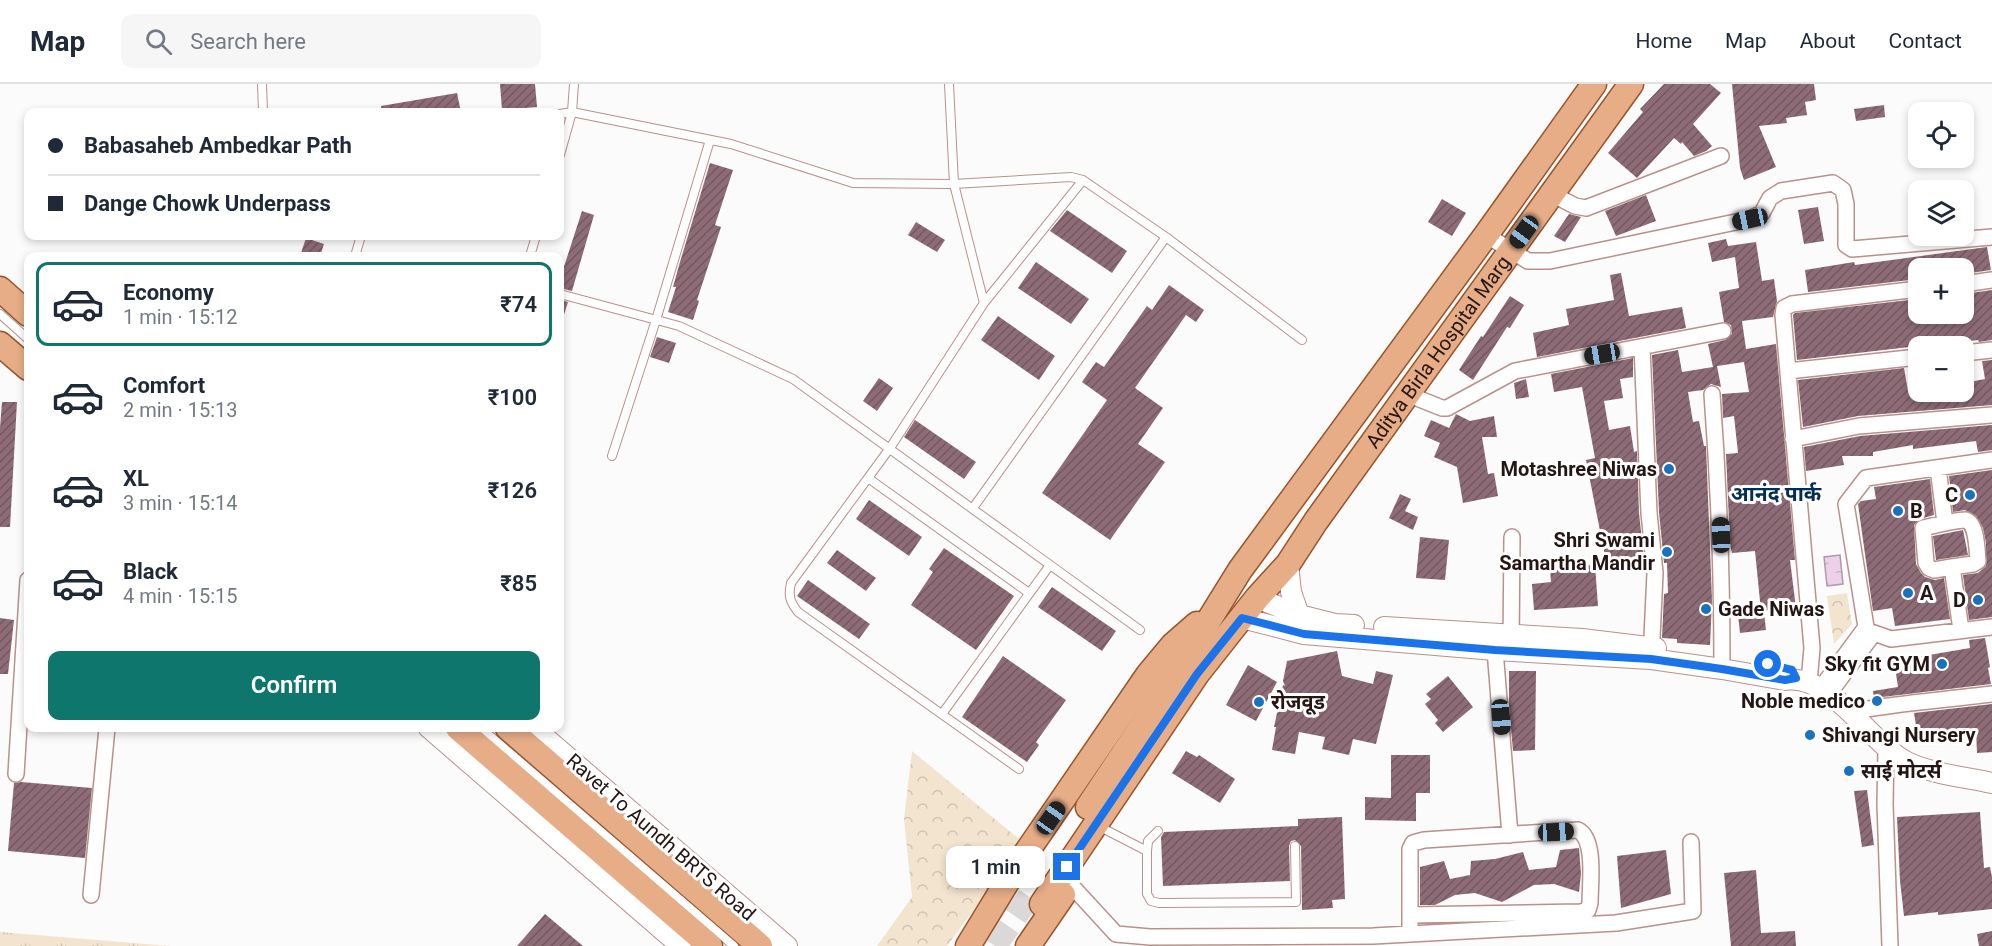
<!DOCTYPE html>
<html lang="en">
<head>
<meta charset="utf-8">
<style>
  :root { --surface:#fff; --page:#f6f6f7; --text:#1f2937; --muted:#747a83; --line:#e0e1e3; --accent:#0f766e }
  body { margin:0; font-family:Roboto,"Noto Sans Devanagari",sans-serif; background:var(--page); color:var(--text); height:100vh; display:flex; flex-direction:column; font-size:22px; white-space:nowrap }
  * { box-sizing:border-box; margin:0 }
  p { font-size:20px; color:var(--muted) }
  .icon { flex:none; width:33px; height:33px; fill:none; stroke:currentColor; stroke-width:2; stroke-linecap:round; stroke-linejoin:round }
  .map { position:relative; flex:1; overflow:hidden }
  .sheet { position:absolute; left:24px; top:168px; width:540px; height:480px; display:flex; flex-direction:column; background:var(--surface); border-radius:12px; box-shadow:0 3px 9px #0003 }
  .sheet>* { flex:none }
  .hud { position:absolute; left:24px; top:24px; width:540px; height:132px; border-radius:12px; box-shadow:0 3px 9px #0003; display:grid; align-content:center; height:132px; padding:0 24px; background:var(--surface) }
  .controls { position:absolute; left:1908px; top:18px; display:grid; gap:12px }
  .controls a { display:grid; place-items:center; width:66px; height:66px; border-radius:12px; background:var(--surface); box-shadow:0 3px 9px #0003; font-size:30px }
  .end { position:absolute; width:27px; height:27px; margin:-14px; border:8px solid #1a73e8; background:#fff; box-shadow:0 0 0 3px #fff }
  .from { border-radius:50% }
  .bubble { position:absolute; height:42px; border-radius:12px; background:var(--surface); box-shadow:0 3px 9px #0003; font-size:20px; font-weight:600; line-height:42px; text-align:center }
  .car { position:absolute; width:18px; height:36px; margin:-18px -9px; border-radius:8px; box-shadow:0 0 4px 2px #0007; background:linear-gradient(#222 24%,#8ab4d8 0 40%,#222 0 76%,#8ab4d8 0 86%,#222 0) }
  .hud b { display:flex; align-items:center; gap:21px; height:57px; font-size:22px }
  .hud b+b { border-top:2px solid var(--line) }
  .hud i { width:15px; height:15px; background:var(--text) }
  ul { padding:10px 0 0; list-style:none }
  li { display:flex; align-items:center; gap:18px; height:84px; margin:0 12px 9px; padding:0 12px; border:3px solid transparent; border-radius:12px }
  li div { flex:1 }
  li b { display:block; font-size:22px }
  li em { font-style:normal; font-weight:600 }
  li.active { border-color:var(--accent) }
  li>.icon { width:54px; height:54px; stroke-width:1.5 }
  .button { display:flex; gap:12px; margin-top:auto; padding:12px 24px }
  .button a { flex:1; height:69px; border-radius:12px; background:var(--accent); color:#fff; font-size:24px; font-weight:600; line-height:69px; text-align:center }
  header { display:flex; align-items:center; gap:36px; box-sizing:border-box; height:84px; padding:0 30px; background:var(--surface); border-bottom:2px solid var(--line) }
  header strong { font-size:28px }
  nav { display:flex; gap:33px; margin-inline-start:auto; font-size:21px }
  .search { width:420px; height:54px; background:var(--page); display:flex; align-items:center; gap:15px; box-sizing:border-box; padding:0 21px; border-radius:12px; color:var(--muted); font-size:22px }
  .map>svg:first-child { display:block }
  .grass { fill:url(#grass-tufts) }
  .forest { fill:url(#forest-crowns) }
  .water { fill:url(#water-ripples); stroke:#b198a9; stroke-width:1.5 }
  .building { fill:url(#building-hatch) }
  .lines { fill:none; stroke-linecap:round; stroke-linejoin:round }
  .primary-tunnel { stroke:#dbd9d8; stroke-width:24; stroke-dasharray:24 12; stroke-linecap:butt }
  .service-casing { stroke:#b8918d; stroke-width:10 }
  .minor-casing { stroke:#b8918d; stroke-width:18 }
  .tertiary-casing { stroke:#b8918d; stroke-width:22 }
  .primary-casing { stroke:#98542b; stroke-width:27 }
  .service { stroke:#fff; stroke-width:8 }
  .minor { stroke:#fff; stroke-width:15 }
  .tertiary { stroke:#fff; stroke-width:20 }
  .primary { stroke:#e6ad87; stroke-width:24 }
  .route { stroke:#1a73e8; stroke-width:8 }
  .poi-dot { fill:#1972bf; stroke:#fff; stroke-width:2 }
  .labels { text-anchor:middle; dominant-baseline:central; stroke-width:6; stroke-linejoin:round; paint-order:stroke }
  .street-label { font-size:20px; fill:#251615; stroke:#fff }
  .poi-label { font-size:20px; font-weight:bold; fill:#251615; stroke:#fff; text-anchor:end }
  .neighbourhood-label { font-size:21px; font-weight:bold; fill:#032d52; stroke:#fff }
</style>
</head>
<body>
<header>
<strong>Map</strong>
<div class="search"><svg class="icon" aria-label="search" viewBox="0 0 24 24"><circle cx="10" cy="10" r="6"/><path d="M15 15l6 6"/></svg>Search here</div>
<nav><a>Home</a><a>Map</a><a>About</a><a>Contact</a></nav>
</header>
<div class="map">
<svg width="1992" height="862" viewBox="0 0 1992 862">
  <defs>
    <pattern id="grass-tufts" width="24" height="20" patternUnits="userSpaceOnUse" patternTransform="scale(1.5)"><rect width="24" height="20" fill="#f3e4cf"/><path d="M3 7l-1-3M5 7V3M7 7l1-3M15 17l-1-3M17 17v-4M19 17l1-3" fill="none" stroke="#d0c3b1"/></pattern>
    <pattern id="forest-crowns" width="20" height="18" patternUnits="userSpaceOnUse" patternTransform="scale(1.5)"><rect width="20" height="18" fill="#f3e4cf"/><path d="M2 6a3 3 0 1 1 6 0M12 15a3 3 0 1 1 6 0" fill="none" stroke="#d0c3b1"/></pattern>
    <pattern id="water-ripples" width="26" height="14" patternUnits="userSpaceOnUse" patternTransform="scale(1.5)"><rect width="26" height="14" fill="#edd0e9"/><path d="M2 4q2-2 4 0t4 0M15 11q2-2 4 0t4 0" fill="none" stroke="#cbb2c7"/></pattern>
    <pattern id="building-hatch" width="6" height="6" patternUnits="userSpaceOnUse" patternTransform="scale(1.5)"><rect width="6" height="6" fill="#8e6c77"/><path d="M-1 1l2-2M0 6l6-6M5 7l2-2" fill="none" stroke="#745860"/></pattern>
  </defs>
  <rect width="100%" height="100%" fill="#fbfbfb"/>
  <path class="grass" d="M0,848L170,862H0Z"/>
  <path class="forest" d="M1847,509L1852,540L1834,560L1827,512Z
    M912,667L1023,758L947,862H877L912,813L904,735Z"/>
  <path class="water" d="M1840,471L1843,500L1827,502L1824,473Z"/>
  <path class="building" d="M500,0H535L537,23L502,26Z
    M1664,0H1710L1721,9L1693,40L1712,62L1706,67L1694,72L1682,58L1681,60L1674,54L1637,94L1608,69L1643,28L1640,25Z
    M1732,0H1814L1816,16L1805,18L1807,31L1786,34L1787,39L1759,42L1776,83L1744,96L1740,84Z
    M457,9L461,28H382L381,22Z
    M1884,21L1885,33L1856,37L1854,25Z
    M710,79L733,86L715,141L721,143L697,216L699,217L693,236L668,228L676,203H673L680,178Z
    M1646,111L1656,137L1616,152L1605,127Z
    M1442,115L1466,129L1452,152L1428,138Z
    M1818,123L1824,157L1804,160L1798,126Z
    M1067,126L1127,167L1112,189L1050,147Z
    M582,127L594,131L572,207L560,204V195Z
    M1569,130L1581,133L1565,158L1554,152Z
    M916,138L945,156L937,168L908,151Z
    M306,154L324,160L320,172H300Z
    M1726,155L1728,162L1756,158L1762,197L1774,195L1777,217L1773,233L1742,237L1746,265L1776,260L1795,476H1790L1796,524L1761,527L1755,467L1732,469L1730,460L1726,370L1738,369L1734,332L1723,334L1722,310L1749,308L1744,278L1717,282L1721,303L1711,300L1703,306L1688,308L1693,338L1699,337L1704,362H1706L1712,516L1710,561L1677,559V555L1662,554L1664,510L1668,509L1667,479H1664L1659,428L1652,271L1678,266L1682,288L1713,283L1708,260L1725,256L1732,250L1731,241L1724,238L1719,208L1739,204L1735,173L1712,178L1708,159Z
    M1987,163L1991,186L1964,190V184H1918V195L1808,208L1805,186L1854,178L1855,181Z
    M1036,178L1089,215L1071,240L1018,204Z
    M1621,189L1629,232L1682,223L1686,244L1537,273L1533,249L1569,241L1566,225L1614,216L1610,191Z
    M1169,201L1204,226L1196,238L1186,231L1135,304L1163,324L1138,360L1165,378L1110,456L1042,409L1107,316L1082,298L1096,278L1104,283L1147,222L1152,226Z
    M1992,206V256L1979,258L1978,256L1956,259L1957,262H1918L1797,276L1793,231L1795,229L1918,215V230H1964V210Z
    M1510,212L1524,221L1510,244L1507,243L1473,296L1459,286L1481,252L1483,253Z
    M560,216L568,218L562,237H560Z
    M998,232L1055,272L1039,296L981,256Z
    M657,253L676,259L669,279L650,273Z
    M1633,274V293L1620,295L1623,314L1604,317L1609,346L1630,342L1634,368L1637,367L1639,429L1644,476L1607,482L1586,376L1595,374L1582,303L1554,308L1551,290Z
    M1992,276V321L1858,332L1803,343L1798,296L1904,284L1908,307L1918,305V308H1964V299L1985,295L1982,277Z
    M879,294L893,304L877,327L863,317Z
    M1526,295L1529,313L1516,315L1514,299Z
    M2,318H17L10,443H0V344Z
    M1456,330L1470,337L1494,332L1497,353H1482L1488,390L1494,389L1498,412L1463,419L1457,383L1434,373L1440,359L1424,352L1431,336L1449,344Z
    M915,336L976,378L964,395L904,353Z
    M1992,341V366L1978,368L1976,357L1913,365V361L1873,368V372H1842L1844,381L1806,387L1804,363L1860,352Z
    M1992,386V533L1969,536L1963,491L1978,489L1986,482V459L1983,444L1976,432L1965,426L1953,428L1949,392Z
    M1930,395L1934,431L1920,435L1914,441L1916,480L1921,489L1925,493L1935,496L1944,494L1950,535L1895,542L1892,524L1873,527L1858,420L1861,417L1876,415L1874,403Z
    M1400,410L1411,415L1405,427L1418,433L1413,446L1389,434Z
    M869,416L922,453L909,472L856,435Z
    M1963,446L1968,471L1936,476L1933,452Z
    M1420,453L1449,456L1445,496L1416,494Z
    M944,464L1014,512L976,566L911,521L933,488L929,485Z
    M837,466L876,494L866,507L827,479Z
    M1595,481L1598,522L1534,526L1532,500L1551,498L1550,484Z
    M808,496L870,540L859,555L797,512Z
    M1052,503L1116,547L1102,567L1038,523Z
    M1764,529L1766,546L1740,549L1738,531Z
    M0,534L14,536L8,590H0Z
    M1985,554L1990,583L1988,584L1991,600L1874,614L1873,607L1898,603L1894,577L1970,564L1969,556Z
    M1337,567L1342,592L1373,600L1376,587L1393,591L1376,660L1353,655L1349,671L1322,665L1325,653L1299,648L1295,670L1272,666L1276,643H1274L1283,601L1285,602L1283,597L1287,577Z
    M1003,572L1066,616L1036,658L1039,661L1027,678L962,633Z
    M1248,581L1277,598L1256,637L1226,621Z
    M1509,587H1536L1535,666L1513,667L1509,621Z
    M1448,592L1473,623L1443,648L1435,639L1438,636L1425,620L1431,615L1426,610Z
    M1992,620V668L1977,669L1976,646L1950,650L1951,655L1919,660L1914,629Z
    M1186,667L1197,673L1199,671L1235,695L1220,719L1172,689Z
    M1391,671H1430V709H1416V737L1365,736V713L1391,714Z
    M21,698L92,704L85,774L8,767L14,699Z
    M1867,706L1874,761L1862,763L1854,707Z
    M1980,728L1984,784L1990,783L1992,793V825L1938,831V828L1904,832L1900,797L1897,733Z
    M1342,733L1345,815L1332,816L1333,824L1302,826L1301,762L1295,756L1291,757L1289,762L1290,797L1163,802L1161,753L1164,748L1298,742V735Z
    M1579,764L1581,790L1579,808L1554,800L1534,801L1502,818L1475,809L1455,811L1435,821H1420V783L1444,777L1450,795L1470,791L1471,777L1495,775L1523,768L1529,786L1556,783L1560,766Z
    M1666,766L1671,810L1621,824L1617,772Z
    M1756,786L1761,849L1795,847L1796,862H1731L1724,789Z
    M545,830L583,862H517Z
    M1992,847V862H1979L1977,850Z"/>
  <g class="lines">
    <path class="primary-tunnel" d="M995,862L1031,810"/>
    <defs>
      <path id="service" d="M262,0L263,28
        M949,0L954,100L984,219L890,364L791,499C788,512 790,518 798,528L1019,685
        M560,30L572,28L574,0
        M560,71L572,28L731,60L853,99L954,100L1071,93L1083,96L1166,153L1302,256
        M355,172L361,152
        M530,172L536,152
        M560,210L679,242L793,295L1140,546
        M984,219L1083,96
        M0,230L28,255
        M612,372L656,236L710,56
        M868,394L1029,509
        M973,424L1166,153
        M942,630L1050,481
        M481,644L734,862
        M1106,746L1147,767V810L1151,817L1159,819L1296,818L1295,762
        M1147,767L1148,757L1158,747"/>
      <path id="minor" d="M1552,110L1575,122L1586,124L1721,72
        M1486,151L1528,177H1550L1750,135L1762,129L1770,114L1781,107L1833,99L1843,106L1846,120V161L1852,165L1992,153
        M1964,200L1992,196
        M1642,263L1649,429L1655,489L1651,575
        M1964,269L1992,266
        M1788,287L1918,273
        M1407,310L1442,324H1447L1515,287L1723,247
        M1712,310C1719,403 1722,491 1722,585
        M1793,355L1859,342L1992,331
        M1938,384L1945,439C1951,438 1959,436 1965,436C1977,438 1977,467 1978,477L1973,480L1952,483L1961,546
        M1945,439L1923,444L1926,479L1929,484L1934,486L1952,483
        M1511,561L1512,453
        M1495,566L1510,751
        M1809,598L1812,564L1783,231L1784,224L1792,220L1918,205
        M1821,604L1866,543L1846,420L1866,394L1992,376
        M1831,607L1874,549L1891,555L1992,543
        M1850,628C1897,619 1945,616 1992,610
        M1886,665L1885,720L1890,862
        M16,690L28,496
        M1070,800L1116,850L1150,853L1373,852L1616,839L1693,827L1691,758
        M91,811L107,644
        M1410,831L1581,828L1588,826L1590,819C1590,800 1596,755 1578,746L1424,756L1413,759L1410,765V850"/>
      <path id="tertiary" d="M1288,480L1291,508L1299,531L1335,540L1354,541
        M1257,514L1299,531
        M1242,534L1304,550L1495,566L1651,575L1722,585L1785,596C1831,588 1869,659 1907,678C1932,690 1965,693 1992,699
        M1384,543L1582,555L1656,564
        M429,644L681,862
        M534,644L787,862"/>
      <g id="primary">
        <path d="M0,205L28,230"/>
        <path d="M0,260L28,284"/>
        <path d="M458,644L710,862"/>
        <path d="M508,644L760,862"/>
        <path d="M1088,723L1165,607L1240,486L1486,151L1594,0"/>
        <path id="s1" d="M1042,820L1197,590L1257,514L1288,480L1316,437L1631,0"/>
        <path d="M968,862L1015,785L1148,591L1173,561L1197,540"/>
        <path d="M1028,862L1063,811"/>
      </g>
    </defs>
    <use href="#service" class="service-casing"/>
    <use href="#minor" class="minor-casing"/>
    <use href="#tertiary" class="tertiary-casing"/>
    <use href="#primary" class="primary-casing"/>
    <use href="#service" class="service"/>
    <use href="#minor" class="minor"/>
    <use href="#tertiary" class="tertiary"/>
    <use href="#primary" class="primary"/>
  </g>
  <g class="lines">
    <path class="route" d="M1067,783L1197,590L1242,534L1304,550L1495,566L1651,575L1722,585L1785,596L1796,594L1792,586L1768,580"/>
  </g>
  <g class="poi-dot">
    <circle cx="1669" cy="385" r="6"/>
    <circle cx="1970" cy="411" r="6"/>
    <circle cx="1898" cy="427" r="6"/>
    <circle cx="1667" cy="468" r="6"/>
    <circle cx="1908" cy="509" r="6"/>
    <circle cx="1978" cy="516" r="6"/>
    <circle cx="1706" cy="525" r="6"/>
    <circle cx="1942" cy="580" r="6"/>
    <circle cx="1877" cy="617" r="6"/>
    <circle cx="1259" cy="618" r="6"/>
    <circle cx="1810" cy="651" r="6"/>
    <circle cx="1849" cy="687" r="6"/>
  </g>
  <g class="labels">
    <g class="street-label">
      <text stroke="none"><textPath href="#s1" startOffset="680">Aditya Birla Hospital Marg</textPath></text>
      <text transform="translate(661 753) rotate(41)">Ravet To Aundh BRTS Road</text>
    </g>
    <g class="poi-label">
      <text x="1657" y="385">Motashree Niwas</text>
      <text x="1958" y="411">C</text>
      <text x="1910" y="427" text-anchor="start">B</text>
      <text x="1655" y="456">Shri Swami<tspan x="1655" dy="23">Samartha Mandir</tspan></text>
      <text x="1920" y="509" text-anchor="start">A</text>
      <text x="1966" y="516">D</text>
      <text x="1718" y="525" text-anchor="start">Gade Niwas</text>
      <text x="1930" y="580">Sky fit GYM</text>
      <text x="1865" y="617">Noble medico</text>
      <text x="1271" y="618" text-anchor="start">रोजवूड</text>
      <text x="1822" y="651" text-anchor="start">Shivangi Nursery</text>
      <text x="1861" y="687" text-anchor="start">साई मोटर्स</text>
    </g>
    <g class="neighbourhood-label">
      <text x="1776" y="410">आनंद पार्क</text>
    </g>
  </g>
</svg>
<div class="controls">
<a><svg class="icon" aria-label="locate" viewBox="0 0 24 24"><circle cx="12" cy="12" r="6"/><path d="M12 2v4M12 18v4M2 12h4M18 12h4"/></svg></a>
<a><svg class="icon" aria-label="layers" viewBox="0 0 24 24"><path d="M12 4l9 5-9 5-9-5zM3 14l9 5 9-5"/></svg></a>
<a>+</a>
<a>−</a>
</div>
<i class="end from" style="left:1768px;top:580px"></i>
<i class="end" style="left:1067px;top:783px"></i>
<div class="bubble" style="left:946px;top:762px;width:99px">1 min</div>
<i class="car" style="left:1750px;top:135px;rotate:258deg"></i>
<i class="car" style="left:1524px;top:148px;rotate:216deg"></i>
<i class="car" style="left:1602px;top:270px;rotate:260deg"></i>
<i class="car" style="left:1721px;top:451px;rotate:358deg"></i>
<i class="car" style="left:1501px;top:633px;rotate:175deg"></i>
<i class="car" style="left:1051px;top:734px;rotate:35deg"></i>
<i class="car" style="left:1556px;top:748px;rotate:87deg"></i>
<div class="hud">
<b><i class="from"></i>Babasaheb Ambedkar Path</b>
<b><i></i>Dange Chowk Underpass</b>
</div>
<section class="sheet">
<ul>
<li class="active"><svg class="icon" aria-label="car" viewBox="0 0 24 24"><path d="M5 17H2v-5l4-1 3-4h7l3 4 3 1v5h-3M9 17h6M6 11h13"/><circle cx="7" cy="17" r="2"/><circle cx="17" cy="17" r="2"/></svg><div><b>Economy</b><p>1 min · 15:12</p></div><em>₹74</em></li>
<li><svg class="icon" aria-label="car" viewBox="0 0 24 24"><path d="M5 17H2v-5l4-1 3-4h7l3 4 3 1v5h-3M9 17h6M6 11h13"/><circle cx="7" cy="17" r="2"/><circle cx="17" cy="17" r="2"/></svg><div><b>Comfort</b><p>2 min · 15:13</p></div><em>₹100</em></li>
<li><svg class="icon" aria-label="car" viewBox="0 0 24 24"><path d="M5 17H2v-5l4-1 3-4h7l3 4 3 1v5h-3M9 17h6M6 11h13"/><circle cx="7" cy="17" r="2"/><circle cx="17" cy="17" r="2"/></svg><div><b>XL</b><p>3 min · 15:14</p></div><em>₹126</em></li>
<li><svg class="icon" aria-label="car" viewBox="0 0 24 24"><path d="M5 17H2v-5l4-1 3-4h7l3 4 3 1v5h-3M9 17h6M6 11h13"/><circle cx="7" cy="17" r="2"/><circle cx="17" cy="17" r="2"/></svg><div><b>Black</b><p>4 min · 15:15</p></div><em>₹85</em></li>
</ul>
<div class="button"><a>Confirm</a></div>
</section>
</div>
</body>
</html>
